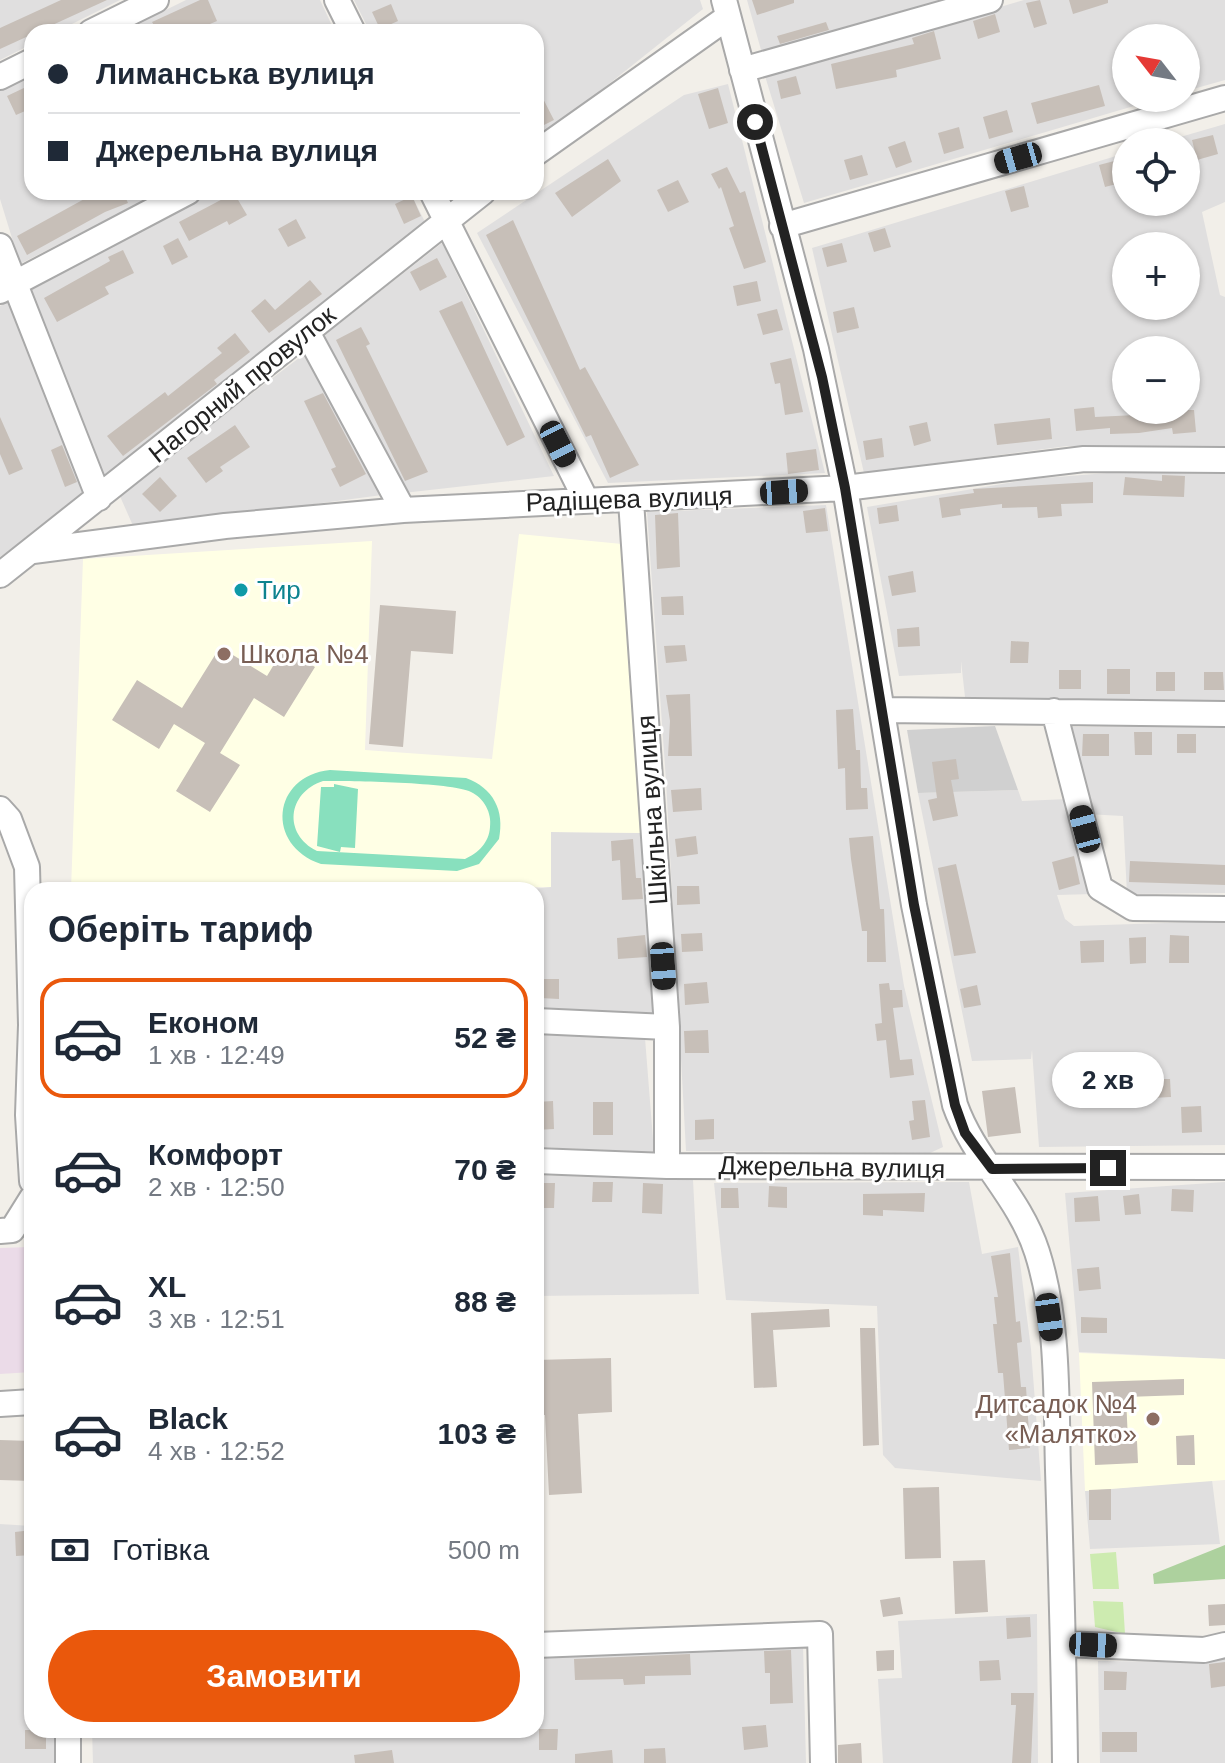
<!DOCTYPE html>
<html lang="uk">
<head>
<meta charset="utf-8">
<style>
  :root { --surface:#fff; --page:#f2f2f3; --text:#1f2937; --muted:#747a83; --line:#e0e1e3; --accent:#ea580c }
  body { margin:0; font-family:Arial,sans-serif; background:var(--page); color:var(--text); height:100vh; display:flex; flex-direction:column; font-size:30px; white-space:nowrap }
  * { box-sizing:border-box; margin:0 }
  p { font-size:26px; color:var(--muted) }
  .icon { flex:none; width:44px; height:44px; fill:none; stroke:currentColor; stroke-width:2; stroke-linecap:round; stroke-linejoin:round }
  .map { position:relative; flex:1; overflow:hidden }
  .side { position:absolute; left:24px; top:882px; width:520px; height:856px; display:flex; flex-direction:column; background:var(--surface); border-radius:24px; box-shadow:0 2px 6px #0004 }
  .side>* { flex:none }
  .hud { position:absolute; left:24px; top:24px; width:520px; height:176px; border-radius:24px; box-shadow:0 2px 6px #0004; display:grid; align-content:center; height:176px; padding:0 24px; background:var(--surface) }
  .needle { width:52px; rotate:301deg }
  .fabs { position:absolute; left:1112px; top:24px; display:grid; gap:16px }
  .fabs a { display:grid; place-items:center; width:88px; height:88px; border-radius:50%; background:var(--surface); box-shadow:0 2px 6px #0004; font-size:40px }
  .end { position:absolute; width:36px; height:36px; margin:-18px; border:10px solid #222; background:#fff; box-shadow:0 0 0 4px #fff }
  .from { border-radius:50% }
  .bubble { position:absolute; height:56px; border-radius:28px; background:var(--surface); box-shadow:0 2px 6px #0004; font-size:26px; font-weight:600; line-height:56px; text-align:center }
  .car { position:absolute; width:24px; height:48px; margin:-24px -12px; border-radius:10px; box-shadow:0 0 6px 2px #0007; background:linear-gradient(#222 24%,#8ab4d8 0 40%,#222 0 76%,#8ab4d8 0 86%,#222 0) }
  .hud b { display:flex; align-items:center; gap:28px; height:76px; font-size:30px }
  .hud b+b { border-top:2px solid var(--line) }
  .hud i { width:20px; height:20px; background:var(--text) }
  ul { padding:0; list-style:none }
  li { display:flex; align-items:center; gap:24px; height:120px; margin:0 16px 12px; padding:0 8px; border:4px solid transparent; border-radius:24px }
  li div { flex:1 }
  li b { display:block; font-size:30px }
  li em { font-style:normal; font-weight:600 }
  li.on { border-color:var(--accent) }
  li>.icon { width:72px; height:72px; stroke-width:1.5 }
  h2 { padding:0 24px; font-size:36px; line-height:96px }
  .pay { display:flex; align-items:center; gap:20px; height:88px; padding:0 24px; font-size:30px }
  .pay p { margin-inline-start:auto }
  .primary-button { display:flex; gap:16px; margin-top:auto; padding:16px 24px }
  .primary-button a { flex:1; height:92px; border-radius:48px; background:var(--accent); color:#fff; font-size:32px; font-weight:600; line-height:92px; text-align:center }
  .map>svg:first-child { display:block }
  .residential { fill:#e0dfdf; fill-rule:evenodd }
  .industrial { fill:#ebdbe8 }
  .education { fill:#ffffe5 }
  .religious { fill:#d0d0d0 }
  .grass { fill:#cdebb0 }
  .forest { fill:#add19e }
  .pitch { fill:#88e0be; fill-rule:evenodd }
  .building { fill:#c7bfb8 }
  .lines { fill:none; stroke-linecap:round; stroke-linejoin:round }
  .minor-casing { stroke:#a9a9a9; stroke-width:28 }
  .minor { stroke:#fff; stroke-width:24 }
  .route { stroke:#222; stroke-width:10 }
  .culture-dot { fill:#0f9aa8; stroke:#fff; stroke-width:3 }
  .education-dot { fill:#8d6e63; stroke:#fff; stroke-width:3 }
  .labels { text-anchor:middle; dominant-baseline:central; stroke-width:6; stroke-linejoin:round; paint-order:stroke }
  .street-label { font-size:26px; fill:#222; stroke:#fff }
  .culture-label { font-size:26px; fill:#0d838f; stroke:#fff; text-anchor:start }
  .education-label { font-size:26px; fill:#785e54; stroke:#fff; text-anchor:start }
</style>
</head>
<body>
<div class="map">
<svg width="1225" height="1763" viewBox="0 0 1225 1763">
  <rect width="100%" height="100%" fill="#f2efe9"/>
  <path class="residential" d="M0,0H120L56,32H32V44L0,60Z
    M186,0H320L335,32H121Z
    M354,0H700L703,9L536,142V32H370Z
    M747,0H971L763,57Z
    M1024,0H1225V80L1186,91V38H1126V98H1161L804,203L765,76Z
    M32,75V192H161L20,264L0,199V91Z
    M728,84L825,473L608,483L477,233L684,95Z
    M1225,124V202L1202,212L1220,295L1225,297V447L1067,446L864,473L812,248L1126,153V202H1186V142H1163ZM1126,246H1186V306H1126ZM1126,350H1186V410H1126Z
    M214,192H410L425,222L106,480L63,389L28,292Z
    M442,243L554,476L403,493L323,336Z
    M13,299L87,494L0,557V306Z
    M307,352L382,495L134,528L119,494Z
    M1120,472L1225,474V702L965,697L961,661V673L899,676L867,507L1031,479Z
    M826,505L904,986L943,1147L930,1153L686,1151L666,780L647,512Z
    M1225,725V893L1127,894L1123,816L1086,814L1072,727Z
    M1018,790L1022,801L1068,799L1093,894L1057,895L1065,919L1074,926L1225,921V1145L1039,1147L1032,1050L1031,1059L972,1061L918,793Z
    M550,832L645,833L653,1015L536,1010V890H524L551,887Z
    M536,1033L645,1038L654,1152L536,1147Z
    M536,1175L693,1180L699,1294L536,1296Z
    M969,1182L982,1254L1018,1247L1031,1349L1041,1481L895,1468L883,1455L877,1306L726,1300L714,1183Z
    M1225,1182V1359L1079,1352L1065,1193Z
    M1212,1480L1220,1544L1090,1549L1085,1491Z
    M0,1524L32,1526V1730H56L54,1763H0Z
    M1037,1614L1038,1763H883L878,1679L902,1678L898,1621Z
    M803,1644L806,1763H93L92,1730H536V1651Z
    M1225,1652V1763H1100L1098,1661L1204,1662Z"/>
  <path class="industrial" d="M30,1247L32,1372L0,1374V1248Z"/>
  <path class="education" d="M519,534L622,544L645,833L551,832V887L71,890L83,559L372,541L365,750L492,759Z
    M1079,1353L1225,1359V1480L1085,1491Z"/>
  <path class="religious" d="M995,726L1018,790L918,793L907,730Z"/>
  <path class="grass" d="M1116,1552L1119,1589H1093L1090,1554Z
    M1093,1601L1123,1602L1125,1634L1095,1627Z"/>
  <path class="forest" d="M1225,1545V1579L1154,1584L1153,1574Z"/>
  <path class="pitch" d="M330,770L466,778C493,788 505,810 499,839L479,864L457,871L321,864C265,845 272,776 330,770ZM323,781C349,781 452,782 471,792C484,798 492,813 490,827C489,843 478,853 465,859L317,851C283,834 287,793 323,781Z
    M334,784L358,789L355,848L341,847L340,852L317,846L321,787H334Z"/>
  <path class="building" d="M61,0H107L0,49V28Z
    M200,0H208L217,21L191,32H158L152,22Z
    M752,0H794V3L757,15Z
    M1040,0L1047,24L1034,28L1026,3Z
    M1069,0H1108V3L1073,14Z
    M391,4L398,21L380,29L372,12Z
    M995,14L1000,32L978,39L973,21Z
    M826,22L829,30L780,44L777,36Z
    M934,31L941,59L896,70L897,77L836,89L831,64L914,44L912,38Z
    M796,76L801,94L781,99L777,81Z
    M536,85L554,120L536,129Z
    M1099,85L1105,106L1037,124L1031,103Z
    M26,87L32,108L16,115L7,96Z
    M718,88L728,123L709,129L698,94Z
    M1007,110L1013,132L989,139L983,117Z
    M959,127L964,148L944,154L938,133Z
    M1213,135L1218,154L1197,160L1192,140Z
    M905,141L912,162L896,168L888,147Z
    M862,155L868,175L850,180L844,160Z
    M608,159L621,181L572,217L555,193Z
    M1118,160L1124,182L1105,187L1099,165Z
    M727,167L740,193L745,191L766,262L744,269L729,228L734,226L721,187L719,189L711,174Z
    M678,180L689,202L668,212L657,190Z
    M1024,186L1029,207L1011,212L1005,191Z
    M97,192H123L128,203L105,212L27,255L17,236Z
    M234,193L247,215L229,225L227,221L189,241L179,222Z
    M412,196L421,216L404,224L395,204Z
    M296,219L306,238L288,247L278,229Z
    M513,220L580,370L585,367L639,465L610,478L591,435L586,437L486,235Z
    M885,228L891,247L874,252L868,233Z
    M178,238L188,257L172,265L163,246Z
    M842,243L847,262L827,267L822,248Z
    M123,250L134,273L105,287L109,294L57,322L44,298L110,261L108,257Z
    M437,258L447,277L420,291L410,272Z
    M310,280L322,294L269,333L251,311L265,299L275,310Z
    M757,281L761,301L737,306L733,286Z
    M462,301L525,437L507,446L439,311Z
    M854,307L859,328L837,333L833,312Z
    M777,309L783,330L763,335L757,314Z
    M361,327L370,344L366,346L428,472L405,481L336,340Z
    M235,333L250,352L214,380L217,384L123,456L107,436L165,392L168,396L222,353L217,348Z
    M791,358L803,412L785,415L780,383L775,384L770,363Z
    M323,393L366,474L340,487L331,469L336,467L304,401Z
    M1094,407L1095,417L1136,415V411L1144,410H1194L1196,432L1173,434L1172,428L1139,433L1110,434V428L1076,431L1074,409Z
    M0,417L23,469L9,475L0,454Z
    M1050,418L1052,439L997,445L994,424Z
    M927,422L931,441L914,446L909,426Z
    M235,425L250,447L220,467L223,471L206,483L187,458Z
    M882,438L884,457L866,460L863,441Z
    M62,445L77,482L65,487L51,450Z
    M816,449L819,470L788,474L786,453Z
    M1162,475L1185,476L1184,497L1123,495L1125,477L1162,481Z
    M160,477L177,496L160,512L142,494Z
    M1093,482V503L1061,504L1062,516L1038,518L1037,507L1002,508V504L960,509L961,515L942,518L939,498L974,493L973,489Z
    M897,505L899,521L879,524L877,508Z
    M825,508L828,531L806,533L803,511Z
    M678,513L680,567L657,569L655,515Z
    M913,571L916,592L892,596L888,576Z
    M683,596L684,615H662L661,597Z
    M380,605L456,611L453,654L411,651L403,747L369,744Z
    M919,627L920,646L898,647L897,629Z
    M1011,641L1029,642L1028,663H1010Z
    M685,645L687,661L666,663L664,646Z
    M220,647L267,676L284,648L315,667L284,717L254,698L220,753L240,765L210,812L176,791L205,743L174,724L159,749L112,720L137,680L182,708Z
    M1107,669H1130V694H1107Z
    M1059,670H1081V689H1059Z
    M1156,672H1175V691H1156Z
    M1204,672H1223L1224,690H1204Z
    M690,694L692,756H668L670,721L666,695Z
    M853,709L856,750H860L861,788H867L868,809L846,810L845,768L838,769L836,710Z
    M1134,732H1152V755H1135Z
    M1083,734H1109V756H1082Z
    M1177,734H1196V753H1177Z
    M956,759L959,779L951,780L958,816L933,821L928,800L937,798L932,762Z
    M701,788L702,810L673,812L671,790Z
    M696,836L698,854L677,857L675,839Z
    M873,836L880,909H884L886,962H867V931H862L851,859L849,838Z
    M633,839L636,878H641L643,899L622,900L620,860L612,861L611,841Z
    M1074,856L1080,884L1059,890L1052,862Z
    M1130,861L1225,865V885L1129,882Z
    M956,864L976,953L954,956L938,868Z
    M677,886H699L700,904L677,905Z
    M702,933L703,951L682,952L681,934Z
    M645,935L647,957L618,959L617,938Z
    M1170,935L1189,936V963H1169Z
    M1146,937V963L1130,964L1129,938Z
    M1104,940V962L1081,963L1080,941Z
    M540,979H559V999L540,998Z
    M707,982L709,1003L685,1005L684,984Z
    M889,983L890,990H902L903,1007L893,1008L900,1060L912,1059L914,1075L890,1078L886,1040L877,1041L875,1024L882,1023L879,984Z
    M977,985L981,1005L964,1008L960,989Z
    M708,1030L709,1053H685L684,1031Z
    M1151,1079H1170L1171,1097L1152,1098Z
    M1015,1087L1021,1133L988,1137L982,1091Z
    M925,1100L930,1137L912,1140L909,1121L914,1120L912,1101Z
    M553,1101L554,1129L536,1130V1102Z
    M593,1102H613V1135H593Z
    M1201,1106L1202,1132L1182,1133L1181,1107Z
    M714,1119V1139L695,1140V1120Z
    M593,1182H613L612,1202H592Z
    M536,1183H555L554,1208H536Z
    M643,1183L663,1184L662,1214L642,1213Z
    M769,1186L787,1187V1208L768,1207Z
    M721,1188H738L739,1208H721Z
    M1172,1189L1194,1190L1193,1212L1171,1211Z
    M925,1193L924,1212L883,1210V1216L863,1215V1194Z
    M1139,1194L1141,1214L1125,1215L1123,1196Z
    M1098,1196L1100,1221L1075,1222L1074,1198Z
    M1010,1253L1016,1322L1020,1321L1022,1342L1017,1343L1021,1387H1026L1030,1448L1009,1450L1003,1373H998L993,1324H997L994,1297H998L991,1256Z
    M1099,1267L1101,1289L1079,1291L1077,1269Z
    M829,1309L830,1327L773,1330L777,1387L754,1388L751,1313Z
    M1081,1317L1107,1318V1333H1081Z
    M860,1328H875L879,1445L863,1446Z
    M611,1358L612,1412L578,1414L582,1493L549,1495L545,1415H536V1360Z
    M1184,1379V1395L1126,1397L1128,1441H1137L1138,1463L1095,1465L1092,1382Z
    M1194,1435L1195,1465H1177L1176,1436Z
    M0,1440L32,1441V1481L0,1480Z
    M939,1487L941,1558L905,1559L903,1488Z
    M1111,1489V1520H1089V1490Z
    M32,1530V1555L16,1556L15,1532Z
    M985,1560L988,1612L955,1614L953,1561Z
    M900,1597L903,1614L883,1617L880,1600Z
    M1225,1604V1625L1209,1626L1208,1605Z
    M1030,1617L1031,1637L1007,1639L1006,1618Z
    M791,1650L793,1703L770,1704V1673H765L764,1651Z
    M894,1650V1670L877,1671L876,1651Z
    M690,1654L691,1675L645,1676V1684L624,1685L623,1679L575,1680L574,1659Z
    M999,1660L1001,1680L980,1681L979,1661Z
    M1225,1662V1686L1211,1688L1209,1664Z
    M1104,1671L1127,1672L1126,1690H1104Z
    M1011,1693H1034L1031,1763H1012L1016,1705H1011Z
    M766,1725L768,1747L744,1750L742,1727Z
    M539,1729H558L557,1750H539Z
    M25,1730H46V1749H25Z
    M1102,1732H1137V1752H1102Z
    M861,1743L862,1763H838V1745Z
    M665,1748L666,1763H644V1749Z
    M392,1750L394,1763H355L354,1755Z
    M612,1750L613,1763H575V1754Z"/>
  <g class="lines">
    <defs>
      <path id="minor" d="M337,0L353,32
        M724,0L816,349L845,488L914,905L955,1105C974,1159 1019,1196 1037,1252C1059,1321 1056,1399 1058,1470C1061,1568 1064,1665 1065,1763
        M91,32L156,0
        M742,70L990,0
        M0,77L32,61
        M536,153L728,17
        M432,192L586,500
        M782,226L1225,98
        M0,246L99,498
        M0,291L188,192
        M307,332L403,510
        M631,501L667,1027V1166
        M33,551L225,526L403,510L845,488L1084,459L1225,460
        M0,575L483,192
        M883,710L1225,714
        M1054,711L1100,888L1133,908L1225,909
        M0,809L9,819L27,867L31,1025L28,1115L32,1181
        M536,1021L667,1027
        M536,1161L667,1166L1225,1167
        M0,1231L12,1230L32,1198
        M0,1404L32,1402
        M1063,1644L1204,1650L1225,1645
        M536,1645L820,1634L823,1763
        M68,1763V1730"/>
    </defs>
    <use href="#minor" class="minor-casing"/>
    <use href="#minor" class="minor"/>
  </g>
  <g class="lines">
    <path class="route" d="M755,122L822,377L845,488L914,905L955,1105L965,1133L992,1169L1108,1168"/>
  </g>
  <circle class="culture-dot" cx="241" cy="590" r="8"/>
  <g class="education-dot">
    <circle cx="224" cy="654" r="8"/>
    <circle cx="1153" cy="1419" r="8"/>
  </g>
  <g class="labels">
    <g class="street-label">
      <text transform="translate(242 384) rotate(-39)">Нагорний провулок</text>
      <text transform="translate(629 499) rotate(-2)">Радіщева вулиця</text>
      <text transform="translate(652 810) rotate(-94)">Шкільна вулиця</text>
      <text transform="translate(832 1167) rotate(1)">Джерельна вулиця</text>
    </g>
    <g class="culture-label">
      <text x="257" y="590">Тир</text>
    </g>
    <g class="education-label">
      <text x="240" y="654">Школа №4</text>
      <text x="1137" y="1404" text-anchor="end">Дитсадок №4<tspan x="1137" dy="30">«Малятко»</tspan></text>
    </g>
  </g>
</svg>
<div class="fabs">
<a><svg class="needle" viewBox="-14 -14 28 28"><path d="M0-13l5 13h-10z" fill="#e53935"/><path d="M0 13l5-13h-10z" fill="#747a83"/></svg></a>
<a><svg class="icon" aria-label="locate" viewBox="0 0 24 24"><circle cx="12" cy="12" r="6"/><path d="M12 2v4M12 18v4M2 12h4M18 12h4"/></svg></a>
<a>+</a>
<a>−</a>
</div>
<i class="end from" style="left:755px;top:122px"></i>
<i class="end" style="left:1108px;top:1168px"></i>
<div class="bubble" style="left:1052px;top:1052px;width:112px">2 хв</div>
<i class="car" style="left:1018px;top:158px;rotate:254deg"></i>
<i class="car" style="left:558px;top:444px;rotate:153deg"></i>
<i class="car" style="left:784px;top:492px;rotate:86deg"></i>
<i class="car" style="left:1085px;top:829px;rotate:345deg"></i>
<i class="car" style="left:663px;top:966px;rotate:176deg"></i>
<i class="car" style="left:1049px;top:1317px;rotate:172deg"></i>
<i class="car" style="left:1093px;top:1645px;rotate:93deg"></i>
<div class="hud">
<b><i class="from"></i>Лиманська вулиця</b>
<b><i></i>Джерельна вулиця</b>
</div>
<section class="side">
<h2>Оберіть тариф</h2>
<ul>
<li class="on"><svg class="icon" aria-label="car" viewBox="0 0 24 24"><path d="M5 17H2v-5l4-1 3-4h7l3 4 3 1v5h-3M9 17h6M6 11h13"/><circle cx="7" cy="17" r="2"/><circle cx="17" cy="17" r="2"/></svg><div><b>Економ</b><p>1 хв · 12:49</p></div><em>52 ₴</em></li>
<li><svg class="icon" aria-label="car" viewBox="0 0 24 24"><path d="M5 17H2v-5l4-1 3-4h7l3 4 3 1v5h-3M9 17h6M6 11h13"/><circle cx="7" cy="17" r="2"/><circle cx="17" cy="17" r="2"/></svg><div><b>Комфорт</b><p>2 хв · 12:50</p></div><em>70 ₴</em></li>
<li><svg class="icon" aria-label="car" viewBox="0 0 24 24"><path d="M5 17H2v-5l4-1 3-4h7l3 4 3 1v5h-3M9 17h6M6 11h13"/><circle cx="7" cy="17" r="2"/><circle cx="17" cy="17" r="2"/></svg><div><b>XL</b><p>3 хв · 12:51</p></div><em>88 ₴</em></li>
<li><svg class="icon" aria-label="car" viewBox="0 0 24 24"><path d="M5 17H2v-5l4-1 3-4h7l3 4 3 1v5h-3M9 17h6M6 11h13"/><circle cx="7" cy="17" r="2"/><circle cx="17" cy="17" r="2"/></svg><div><b>Black</b><p>4 хв · 12:52</p></div><em>103 ₴</em></li>
</ul>
<div class="pay"><svg class="icon" aria-label="cash" viewBox="0 0 24 24"><path d="M3 7h18v10H3z"/><circle cx="12" cy="12" r="2"/></svg>Готівка<p>500 m</p></div>
<div class="primary-button"><a>Замовити</a></div>
</section>
</div>
</body>
</html>
